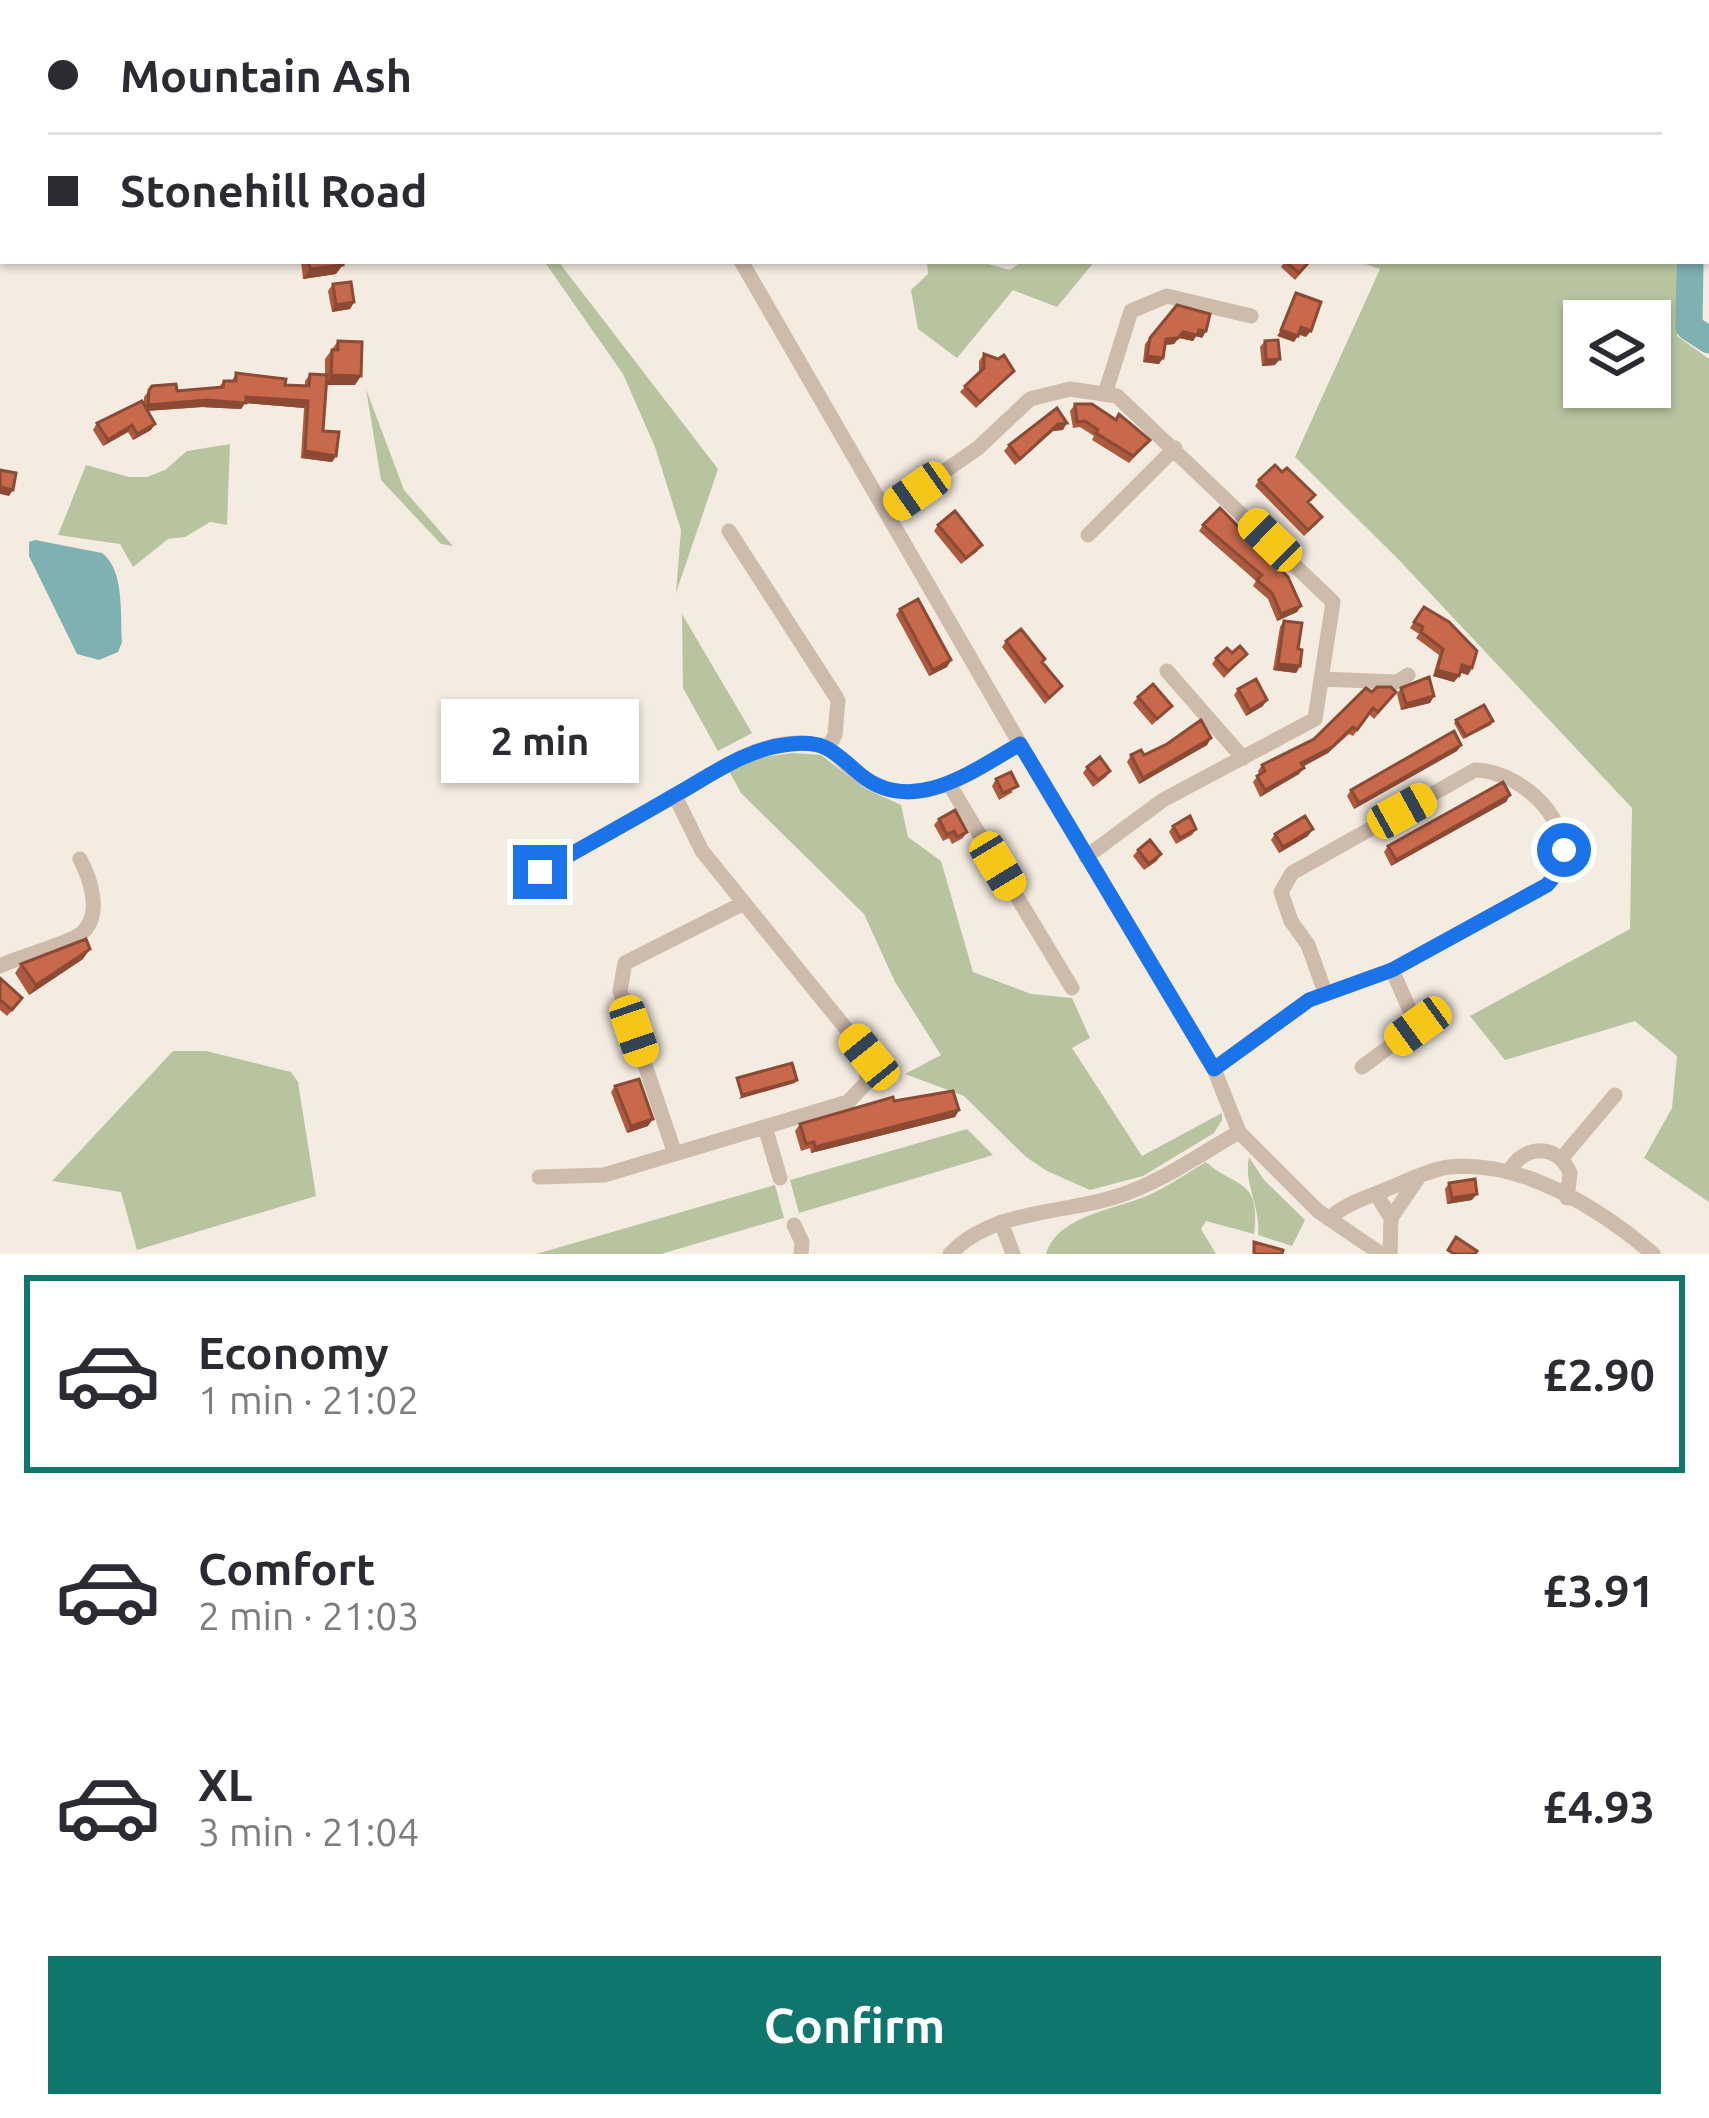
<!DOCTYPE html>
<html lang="en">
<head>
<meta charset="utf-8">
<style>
  :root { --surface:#fff; --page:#f2f2f3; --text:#2b2b33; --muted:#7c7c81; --line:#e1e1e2; --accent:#0f766e }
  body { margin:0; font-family:Ubuntu,sans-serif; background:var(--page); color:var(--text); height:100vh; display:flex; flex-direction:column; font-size:45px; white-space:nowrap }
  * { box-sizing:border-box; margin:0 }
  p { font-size:39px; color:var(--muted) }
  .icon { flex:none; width:66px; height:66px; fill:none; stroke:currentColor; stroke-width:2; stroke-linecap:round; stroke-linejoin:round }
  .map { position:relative; height:1254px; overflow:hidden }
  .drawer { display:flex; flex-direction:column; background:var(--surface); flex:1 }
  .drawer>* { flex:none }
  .guide { position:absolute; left:0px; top:0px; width:1710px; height:264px; box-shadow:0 3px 9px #0004; display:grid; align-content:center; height:264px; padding:0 48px; background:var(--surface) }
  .buttons { position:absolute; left:1563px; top:300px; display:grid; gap:24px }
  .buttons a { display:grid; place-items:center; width:108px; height:108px; border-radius:0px; background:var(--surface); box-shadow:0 3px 9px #0004; font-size:60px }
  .end { position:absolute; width:54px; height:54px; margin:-27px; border:15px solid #1a73e8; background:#fff; box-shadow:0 0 0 6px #fff }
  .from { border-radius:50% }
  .bubble { position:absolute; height:84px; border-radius:0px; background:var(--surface); box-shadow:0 3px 9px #0004; font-size:39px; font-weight:700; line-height:84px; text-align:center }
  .car { position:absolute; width:36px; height:72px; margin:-36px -18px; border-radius:15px; box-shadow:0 0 9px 3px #0007; background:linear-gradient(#f5c518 24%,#345 0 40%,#f5c518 0 76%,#345 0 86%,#f5c518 0) }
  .guide b { display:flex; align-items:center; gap:42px; height:114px; font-size:45px }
  .guide b+b { border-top:3px solid var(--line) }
  .guide i { width:30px; height:30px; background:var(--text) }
  ul { padding:21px 0 0; list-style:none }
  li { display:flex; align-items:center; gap:36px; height:198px; margin:0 24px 18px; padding:0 24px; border:6px solid transparent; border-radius:0px }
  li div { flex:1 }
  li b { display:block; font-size:45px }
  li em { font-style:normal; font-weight:700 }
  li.selected { border-color:var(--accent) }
  li>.icon { width:108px; height:108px; stroke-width:1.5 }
  .cta { display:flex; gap:24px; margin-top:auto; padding:24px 48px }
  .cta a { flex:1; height:138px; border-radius:0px; background:var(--accent); color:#fff; font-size:48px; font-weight:700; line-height:138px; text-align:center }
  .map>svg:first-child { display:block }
  .green { fill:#b8c4a0; fill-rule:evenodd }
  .water { fill:#7fb0b2 }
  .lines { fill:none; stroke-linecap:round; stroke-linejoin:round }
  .river { stroke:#7fb0b2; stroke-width:27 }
  .street { stroke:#cdbbac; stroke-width:15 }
  .wall { fill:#ac5a40 }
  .shaded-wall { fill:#8c4a34 }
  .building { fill:#c8694b; stroke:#8c4a34; stroke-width:3 }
  .route { stroke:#1a73e8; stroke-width:15 }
</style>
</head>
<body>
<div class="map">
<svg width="1709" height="1254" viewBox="0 0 1709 1254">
  <rect width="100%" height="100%" fill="#f4ebe1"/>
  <path class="green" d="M1177,0H1678L1173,3Z
    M544,261H558L718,469L676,593L681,530L655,447L623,374Z
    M927,261H977L1010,270L1022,261H1095L1057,307L1013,290L957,358L918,329L911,290L928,274Z
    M1357,261H1676L1677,336L1709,359V1202L1644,1158L1672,1108L1677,1056L1635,1021L1505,1060L1470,1016L1630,929L1632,808L1399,560L1295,457L1380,269ZM1584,321H1650V387H1584Z
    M366,389L404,490L453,546L441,544L381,480Z
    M230,444L227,525L210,522L185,537L168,539L133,567L120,544L58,535L86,465L129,477H147L165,470L187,451Z
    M682,614L752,733L718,751L683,688Z
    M793,753L821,755L864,788L901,805L908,837L941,861L973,972L1031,994L1072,998L1090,1038L1072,1048L1142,1156L1222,1113V1120L1214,1133L1143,1176L1090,1190L1047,1171L1026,1157L964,1096L905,1074L941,1055L895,982L864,914L741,793L729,771L761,757Z
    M173,1051H206L291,1072L298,1082L316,1196L137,1250L121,1192L52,1181Z
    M967,1129L993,1155L799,1213L790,1180Z
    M1249,1157L1264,1180L1305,1220L1292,1246L1258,1235C1261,1206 1243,1184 1249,1157Z
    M1206,1162C1237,1189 1261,1178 1254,1234L1206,1221L1201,1229L1216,1254H1046C1058,1215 1115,1210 1149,1195C1169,1186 1187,1173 1206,1162Z
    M775,1185L784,1218L661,1254H536Z"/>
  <path class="water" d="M35,540L102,553C125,570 120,616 122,642L118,652L99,660L77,654L29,556V542Z"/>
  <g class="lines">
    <path class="river" d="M1690,261L1689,327L1709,340"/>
    <path class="street" d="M520,0L523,3
      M1670,3L1671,0
      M741,261L1020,744L1214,1069L1239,1132L1318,1211L1381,1254
      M1105,394L1131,311L1167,296L1251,316
      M886,512L978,448L1030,399L1070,389L1117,396L1333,602L1315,719L1163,800L1086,857
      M729,531L838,700L835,735L829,746
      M1088,535L1175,448
      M1167,671L1243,758
      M1321,679L1397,682L1408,675
      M949,784L1072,988
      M540,872C583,847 626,823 670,799C710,776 748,745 796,743C837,742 836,761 866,780C920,813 974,770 1020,744
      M0,966C19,957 70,943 82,933C103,914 90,878 80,859
      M1362,1067L1417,1026L1392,970
      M1214,1069L1309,1000L1392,970L1547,885C1592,838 1528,771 1475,770L1292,873L1281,892L1291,921L1308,945L1325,992
      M765,1127L780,1178
      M675,1154L620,991L625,963L744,903
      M1562,1158L1615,1095
      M1509,1172C1523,1144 1558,1143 1570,1173L1567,1198
      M539,1177L604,1175L848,1102L866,1083L869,1057L702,851L675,796
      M1376,1194L1391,1218L1390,1254
      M1391,1218L1418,1178
      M1329,1219C1346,1203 1366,1198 1387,1189C1407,1181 1428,1170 1449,1167C1521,1159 1601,1209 1653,1254
      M1001,1222L1013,1254
      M794,1225L802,1242L801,1254
      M950,1254C992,1210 1060,1214 1115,1197C1160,1183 1199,1155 1239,1132"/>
  </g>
  <path class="wall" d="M1709,38V82H1707Z
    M301,261H342L336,274L303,279Z
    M1285,261H1311L1295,280L1281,267Z
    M333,284L354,302L350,309L332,312L328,291Z
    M1177,305L1206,331L1202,338L1196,336L1193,341L1179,338L1174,344L1165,345L1159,364L1143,362L1145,344Z
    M338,341L355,385H326L323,431L336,456L332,462L301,458L304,408L245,403L241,409L202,407L147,411L151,430L133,440L128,432L103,446L93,430L97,423L144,405V397L152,386L177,391L219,387L224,381H232L236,373L285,385L305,386V381L310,374L325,375V359Z
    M1265,341L1275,365L1262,366L1260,347Z
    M984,354L998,359L1014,371L976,408L960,392L979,372V361Z
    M1075,404L1145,446L1129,463L1092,440L1094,436L1080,427L1073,428L1070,411Z
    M1057,408L1063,430L1053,431L1015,465L1004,451L1009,445Z
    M1259,480L1308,503L1318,523L1304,536L1255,486Z
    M938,525L978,551L961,564L934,531Z
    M1203,525L1301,606L1297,612L1277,621L1268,599L1253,586L1256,581L1199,531Z
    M1424,607L1472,668L1468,675L1460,672L1454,682L1433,676L1439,655L1416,638L1419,634L1410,628Z
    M900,609L951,660L947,667L929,676L896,615Z
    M1284,621L1300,666L1296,673L1273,670L1280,627Z
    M1006,641L1045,659L1043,663L1062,686L1045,704L1002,647Z
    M1232,653L1247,654L1224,678L1212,664L1216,658Z
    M1401,688L1434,696L1430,703L1401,710L1397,694Z
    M1238,689L1263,706L1246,716L1234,695Z
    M1372,692L1392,698L1374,719L1369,714L1353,736L1349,734L1328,753L1303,766L1299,774L1260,797L1253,782L1259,774L1258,771L1262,765L1314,739Z
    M1138,697L1172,706L1152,725L1133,703Z
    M1456,720L1493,721L1491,725L1463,739L1454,723Z
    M1211,738L1207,745L1139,784L1127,762L1131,755H1144Z
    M1461,745L1457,751L1354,809L1347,796L1351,790Z
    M1087,767L1110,771L1106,777L1093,787L1083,773Z
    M996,779L1013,792L999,800L992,786Z
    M1510,795L1506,802L1391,866L1384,852L1388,846Z
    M939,819L967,832L963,838L952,844L949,838L943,841L934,825Z
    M1173,826L1196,829L1192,835L1176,844L1169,832Z
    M1275,834L1308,836L1279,853L1271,840Z
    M1138,850L1161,854L1157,861L1144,870L1133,856Z
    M83,959L29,995L15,973L21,964Z
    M0,978L18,1004L7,1016L0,1010Z
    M615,1086L648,1126L627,1133L611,1092Z
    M894,1101L959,1110L955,1117L811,1153L810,1148L801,1151L795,1131L800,1124Z
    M1449,1183L1472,1200L1447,1204L1445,1189Z"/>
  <path class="shaded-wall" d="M343,265L336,274L303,279L310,269Z
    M354,302L350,309L332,312L336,305Z
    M1301,327L1311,331L1306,337L1297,334Z
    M1199,330L1206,331L1202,338L1196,336L1193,341L1179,338L1183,332Z
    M1281,330L1298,336L1294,342L1277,336Z
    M1178,338L1174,344L1162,345L1166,339Z
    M1147,356L1163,358L1159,364L1143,362Z
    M1280,359L1275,365L1262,366L1266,360Z
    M331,375L361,376L355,385H325Z
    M246,397L308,401L304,408L245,403L241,409L202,407L144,411L148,405Z
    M1067,423L1063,430L1053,431L1015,465L1058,424Z
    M155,424L151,430L133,440L137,434Z
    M132,425L128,432L103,446L108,440Z
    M305,451L336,456L332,462L301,458Z
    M0,487L13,490L9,496L0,494Z
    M1301,606L1297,612L1277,621L1281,614Z
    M951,660L947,667L929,676L933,670Z
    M1278,664L1300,666L1296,673L1273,670Z
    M1462,665L1472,668L1468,675L1458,672Z
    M1437,670L1459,676L1454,682L1433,676Z
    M1434,696L1430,703L1401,710L1406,704Z
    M1267,700L1263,706L1246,716L1250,710Z
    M1353,727L1328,753L1297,770L1301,763Z
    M1211,738L1207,745L1139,784L1143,778Z
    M1461,745L1457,751L1354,809L1359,803Z
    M1304,768L1299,774L1260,797L1265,790Z
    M1510,795L1506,802L1391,866L1396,860Z
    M1313,829L1308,836L1279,853L1283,847Z
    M90,949L83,959L29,995L36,985Z
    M797,1080L795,1083L739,1099L742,1095Z
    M959,1110L955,1117L811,1153L815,1147Z
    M653,1119L648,1126L627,1133L631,1126Z
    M1477,1194L1472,1200L1447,1204L1452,1198Z"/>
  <path class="building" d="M568,0H590L587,3H565Z
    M1691,0H1709V27H1707V3H1690Z
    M309,261H342L343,265L310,269Z
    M1285,261H1310L1299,273Z
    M351,282L354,302L336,305L333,284Z
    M1296,293L1321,302L1311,331L1301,327L1298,336L1281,330Z
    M1177,305L1210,314L1206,331L1199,330L1197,335L1183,332L1178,338L1166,339L1163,358L1147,356L1150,338Z
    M1278,340L1280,359L1266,360L1265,341Z
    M338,341L362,342L361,376L331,375L332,350H338Z
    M984,354L998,359L1004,355L1014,371L980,402L965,386L984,368Z
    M236,373L286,379L285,385L309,386L310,374L327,375L323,431L339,432L336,456L305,451L308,401L246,397V403L206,400L148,405L149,390L152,386L176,384L177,391L223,387L224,381H236Z
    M142,401L155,424L137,434L132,425L108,440L97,423Z
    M1075,404H1092L1116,420L1119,414L1150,440L1133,456L1096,433L1098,430L1085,421L1077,422Z
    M1057,408L1067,423L1058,424L1020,459L1009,445Z
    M1275,465L1282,472L1287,468L1315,495L1308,502L1322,517L1308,530L1259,480Z
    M0,470L16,473L13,490L0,487Z
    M1220,508L1288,577L1301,606L1281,614L1272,593L1257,580L1262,575L1203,525Z
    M955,511L982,545L966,558L938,525Z
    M918,599L951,660L933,670L900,609Z
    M1424,607L1449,622L1477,651L1472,668L1462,665L1459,676L1437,670L1443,649L1421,632L1423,627L1414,622Z
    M1284,621L1302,623L1298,649L1302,650L1300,666L1278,664Z
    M1021,629L1045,659L1042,662L1062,686L1049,698L1006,641Z
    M1240,646L1247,654L1228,671L1216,658L1227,648L1232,653Z
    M1429,677L1434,696L1406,704L1401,688Z
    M1256,679L1267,700L1250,710L1238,689Z
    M1153,684L1172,706L1157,719L1138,697Z
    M1377,687H1391L1396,692L1378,712L1373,708L1357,730L1353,727L1332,747L1301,763L1304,768L1265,790L1257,776L1265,771L1262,765L1314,739L1366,688L1372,692Z
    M1484,705L1493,721L1466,736L1456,720Z
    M1201,720L1211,738L1143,778L1131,755L1141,750L1144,755L1167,744Z
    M1454,731L1461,745L1359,803L1351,790Z
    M1100,757L1110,771L1098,780L1087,767Z
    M1011,772L1018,786L1003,793L996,779Z
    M1503,782L1510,795L1396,860L1388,846Z
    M955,810L967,832L957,837L954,831L947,835L939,819Z
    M1190,816L1196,829L1180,838L1173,826Z
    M1305,816L1313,829L1283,847L1275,834Z
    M1150,840L1161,854L1149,864L1138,850Z
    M86,939L90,949L36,985L21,964Z
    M0,978L22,998L12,1010L0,1000Z
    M792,1063L797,1080L742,1095L737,1078Z
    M639,1079L653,1119L631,1126L615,1086Z
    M953,1091L959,1110L815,1147L814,1142L806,1144L800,1124L893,1097L894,1101Z
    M1475,1179L1477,1194L1452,1198L1449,1183Z
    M1456,1237L1477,1251L1475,1254H1454L1448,1250Z
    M1254,1242L1283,1250L1282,1254H1254Z"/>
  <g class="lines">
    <path class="route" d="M540,872C585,846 631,821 675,795C713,774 747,748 791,744C829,740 835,754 861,775C913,817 974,770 1020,744L1214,1069L1309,1000L1392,970L1547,885L1562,867L1564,850"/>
  </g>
</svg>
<div class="buttons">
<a><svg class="icon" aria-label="layers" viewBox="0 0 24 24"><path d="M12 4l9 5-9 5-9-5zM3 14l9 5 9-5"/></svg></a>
</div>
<i class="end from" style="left:1564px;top:850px"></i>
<i class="end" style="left:540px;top:872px"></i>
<div class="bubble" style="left:441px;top:699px;width:198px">2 min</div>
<i class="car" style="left:917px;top:491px;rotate:235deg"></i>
<i class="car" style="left:1270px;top:540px;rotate:314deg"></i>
<i class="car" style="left:1402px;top:811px;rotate:61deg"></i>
<i class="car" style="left:998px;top:866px;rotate:149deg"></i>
<i class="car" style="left:1418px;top:1026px;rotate:234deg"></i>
<i class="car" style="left:634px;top:1031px;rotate:161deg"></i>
<i class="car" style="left:869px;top:1057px;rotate:321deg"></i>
<div class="guide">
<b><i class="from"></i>Mountain Ash</b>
<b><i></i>Stonehill Road</b>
</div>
</div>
<section class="drawer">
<ul>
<li class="selected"><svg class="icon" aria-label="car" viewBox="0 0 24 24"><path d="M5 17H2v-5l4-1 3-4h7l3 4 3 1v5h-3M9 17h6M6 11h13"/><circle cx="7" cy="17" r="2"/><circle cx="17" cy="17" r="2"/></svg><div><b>Economy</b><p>1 min · 21:02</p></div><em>£2.90</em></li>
<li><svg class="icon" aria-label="car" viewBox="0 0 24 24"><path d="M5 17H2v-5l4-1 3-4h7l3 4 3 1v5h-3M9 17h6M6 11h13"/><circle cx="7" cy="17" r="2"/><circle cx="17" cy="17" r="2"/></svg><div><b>Comfort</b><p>2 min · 21:03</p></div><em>£3.91</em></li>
<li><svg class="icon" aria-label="car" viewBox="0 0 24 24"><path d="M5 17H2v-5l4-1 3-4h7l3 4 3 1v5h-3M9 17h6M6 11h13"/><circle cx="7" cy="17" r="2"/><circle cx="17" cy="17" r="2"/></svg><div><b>XL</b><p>3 min · 21:04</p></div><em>£4.93</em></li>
</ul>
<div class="cta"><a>Confirm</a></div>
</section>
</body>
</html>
